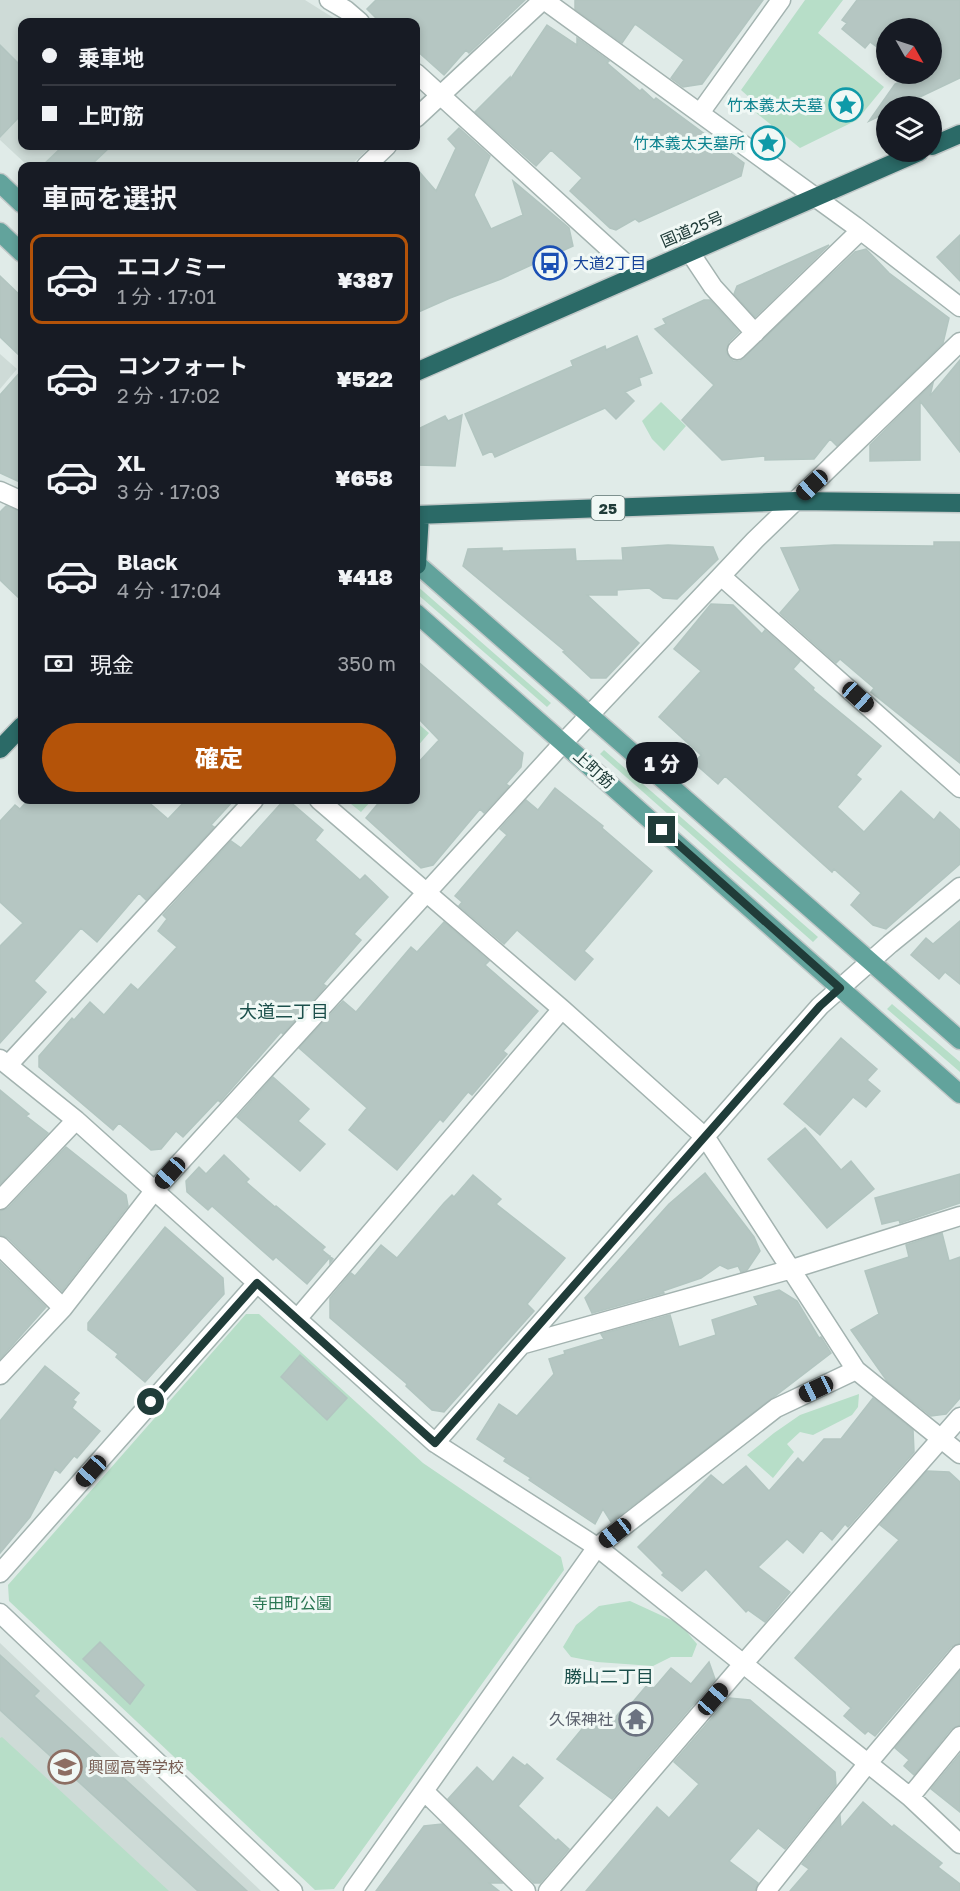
<!DOCTYPE html>
<html lang="ja">
<head>
<meta charset="utf-8">
<style>
  :root { --surface:#171b24; --page:#242831; --text:#f1f3f6; --muted:#9ea1a6; --line:#363941; --accent:#b45309 }
  body { margin:0; font-family:"Golos Text","Noto Sans JP",sans-serif; background:var(--page); color:var(--text); height:100vh; display:flex; flex-direction:column; font-size:22px; white-space:nowrap }
  * { box-sizing:border-box; margin:0 }
  p { font-size:20px; color:var(--muted) }
  .icon { flex:none; width:33px; height:33px; fill:none; stroke:currentColor; stroke-width:2; stroke-linecap:round; stroke-linejoin:round }
  .map { position:relative; flex:1; overflow:hidden }
  .panel { position:absolute; left:18px; top:162px; width:402px; height:642px; display:flex; flex-direction:column; background:var(--surface); border-radius:12px; box-shadow:0 3px 9px #0003 }
  .panel>* { flex:none }
  .banner { position:absolute; left:18px; top:18px; width:402px; height:132px; border-radius:12px; box-shadow:0 3px 9px #0003; display:grid; align-content:center; height:132px; padding:0 24px; background:var(--surface) }
  .needle { width:39px; rotate:129deg }
  .tools { position:absolute; left:876px; top:18px; display:grid; gap:12px }
  .tools a { display:grid; place-items:center; width:66px; height:66px; border-radius:50%; background:var(--surface); box-shadow:0 3px 9px #0003; font-size:30px }
  .end { position:absolute; width:27px; height:27px; margin:-14px; border:8px solid #203c39; background:#fff; box-shadow:0 0 0 3px #fff }
  .from { border-radius:50% }
  .bubble { position:absolute; height:42px; border-radius:21px; background:var(--surface); box-shadow:0 3px 9px #0003; font-size:20px; font-weight:800; line-height:42px; text-align:center }
  .car { position:absolute; width:18px; height:36px; margin:-18px -9px; border-radius:8px; box-shadow:0 0 4px 2px #0007; background:linear-gradient(#222 24%,#8ab4d8 0 40%,#222 0 76%,#8ab4d8 0 86%,#222 0) }
  .banner b { display:flex; align-items:center; gap:21px; height:57px; font-size:22px }
  .banner b+b { border-top:2px solid var(--line) }
  .banner i { width:15px; height:15px; background:var(--text) }
  ul { padding:0; list-style:none }
  li { display:flex; align-items:center; gap:18px; height:90px; margin:0 12px 9px; padding:0 12px; border:3px solid transparent; border-radius:12px }
  li div { flex:1 }
  li b { display:block; font-size:22px }
  li em { font-style:normal; font-weight:800 }
  li.selected { border-color:var(--accent) }
  li>.icon { width:54px; height:54px; stroke-width:1.5 }
  h2 { padding:0 24px; font-size:27px; line-height:72px }
  .pay { display:flex; align-items:center; gap:15px; height:66px; padding:0 24px; font-size:22px }
  .pay p { margin-inline-start:auto }
  .action { display:flex; gap:12px; margin-top:auto; padding:12px 24px }
  .action a { flex:1; height:69px; border-radius:36px; background:var(--accent); color:#fff; font-size:24px; font-weight:800; line-height:69px; text-align:center }
  .map>svg:first-child { display:block }
  .built { fill:#cedbd7 }
  .green { fill:#b7dec8 }
  .building { fill:#b5c6c2; stroke:#b2c5c0; stroke-width:1.5 }
  .lines { fill:none; stroke-linecap:round; stroke-linejoin:round }
  .minor-casing { stroke:#a3b3b0; stroke-width:21 }
  .major-casing { stroke:#c1c8c8; stroke-width:21 }
  .highway-casing { stroke:#c1c8c8; stroke-width:21 }
  .minor { stroke:#fff; stroke-width:18 }
  .major { stroke:#62a39c; stroke-width:18 }
  .highway { stroke:#2b6a67; stroke-width:18 }
  .route { stroke:#203c39; stroke-width:8 }
  .labels { text-anchor:middle; dominant-baseline:central; stroke-width:6; stroke-linejoin:round; paint-order:stroke }
  .shield { fill:#f0f8f5; stroke:#5e7471; stroke-width:1.5 }
  .shield-label { font-size:15px; font-weight:bold; fill:#203c39 }
  .culture-label { font-size:16px; fill:#0d838f; stroke:#f0f8f5; text-anchor:end }
  .street-label { font-size:16px; fill:#203c39; stroke:#f0f8f5 }
  .transit-label { font-size:16px; fill:#164399; stroke:#f0f8f5; text-anchor:start }
  .park-label { font-size:16px; fill:#297552; stroke:#f0f8f5 }
  .worship-label { font-size:16px; fill:#5b616d; stroke:#f0f8f5; text-anchor:end }
  .education-label { font-size:16px; fill:#785e54; stroke:#f0f8f5; text-anchor:start }
  .neighbourhood-label { font-size:18px; fill:#1b4f4b; stroke:#f0f8f5 }
</style>
</head>
<body>
<div class="map">
<svg width="960" height="1891" viewBox="0 0 960 1891">
  <rect width="100%" height="100%" fill="#e0ebe8"/>
  <path class="built" d="M0,0H305L340,22H22V146H371L350,166H28L0,140Z
    M0,354L17,369L0,389Z
    M0,1643L261,1891H0Z"/>
  <path class="green" d="M805,0H843L818,33L884,87L857,120L800,148L755,112L759,106L741,90Z
    M661,402L686,426L664,451L652,439L642,421Z
    M416,585L551,703L547,707L416,593Z
    M416,722L429,733L416,748Z
    M604,750L818,937L813,942L600,754Z
    M346,800H372L361,812Z
    M892,1004L960,1062V1072L887,1009Z
    M246,1314H259L423,1463L561,1557L564,1570L334,1889L315,1890L9,1601L8,1585Z
    M859,1394L858,1407L852,1415L813,1435L800,1432L787,1444L794,1452L773,1478L747,1455L774,1433L800,1415Z
    M630,1601L680,1624L697,1644L692,1657H671L653,1666L597,1662L571,1657L563,1647L576,1625L599,1606Z
    M2,1737L169,1891H0V1738Z"/>
  <path class="building" d="M376,0H525L469,53L466,50L444,75L416,50V22H380L367,9Z
    M575,0H763L702,84L683,87L671,78L684,60L635,24L622,43L575,9Z
    M857,0H960V78L901,106H886V113L869,121L895,84L917,74H932V28H896L894,25L891,28H886V35L877,47L870,42L865,48L842,29L847,23L842,20Z
    M547,25L577,45V38L609,61L607,63L640,91L642,89L654,100L656,98L744,163L741,176L639,222L635,219L616,230L610,228L570,191L582,178L551,150L536,166L475,112L510,77V80Z
    M0,45L22,67V114L0,137Z
    M459,128L490,156L474,195L491,229L523,215L513,181L569,228L573,246L501,279L450,298L416,313V168L436,191L456,148L448,139Z
    M63,146H111L90,166H42Z
    M960,235V281L937,257Z
    M829,245L755,317L734,294L737,286Z
    M866,249L889,273L949,318L943,343L837,446L830,439L814,459L765,460V456L722,460L682,420L714,385L655,329L666,324L663,319L704,300H710L739,332L729,342L726,352L733,361H740L855,252Z
    M0,276L22,297V358L0,337Z
    M637,336L652,373L639,378L641,385L625,392L634,401L616,419L605,408L495,457L492,451L483,455L465,414L573,366L571,361L605,346L606,350Z
    M960,360V452L920,401V460L870,461V445L933,383L930,396Z
    M22,370V483L0,473V395Z
    M462,415L455,466L416,465V430L445,416L448,421Z
    M6,506L22,512V601L0,580V512Z
    M934,542H960V763L871,692L874,688L840,659L836,663L780,613L800,590L781,548L834,545L934,546Z
    M668,545L713,547L718,559L677,599L663,598L649,588L617,590V595H587L639,643L606,678H591L563,652L565,651L463,566L468,549L502,548V551L575,549L576,561L623,560L622,548Z
    M711,604L733,605L762,634L765,630L800,661L793,669L814,688L813,690L881,746L856,775L861,779L837,807L864,832L901,791L934,820L940,812L960,830V864L886,929L873,925L851,905L861,893L834,869L832,872L725,776L718,784L694,763L701,755L659,717L701,671L674,649Z
    M416,660L523,753L521,767L506,784L509,786L484,813L480,809L433,865L421,868L366,818L381,800H416V765L439,740L416,716Z
    M555,788L603,826L602,828L652,871L584,951L593,959L575,980L517,930L504,944L459,906L462,902L455,896L507,835L500,829L526,800L538,810Z
    M28,800H146L168,819L186,800H234L211,825L214,827L146,900L139,893L97,942L81,928L34,981L46,992L0,1043V946L23,923L0,902V821L15,805L20,809Z
    M284,800H288L323,830L315,840L360,880L365,875L388,897L354,934L361,940L323,984L326,986L283,1034L281,1032L220,1102L218,1100L183,1137L176,1131L161,1149L151,1150L119,1123L113,1130L39,1067V1056L72,1018L74,1020L90,1002L104,1015L131,984L138,990L177,947L158,931L167,919L163,915L231,841L241,848Z
    M960,921V984L945,972L939,979L911,955L926,938L933,944Z
    M444,922L489,961L485,965L538,1011L503,1051L507,1054L472,1095L468,1092L443,1122L440,1119L397,1170L349,1130L367,1108L299,1048L343,1001L356,1012L411,947L417,952Z
    M841,1038L877,1069L867,1080L880,1091L866,1107L853,1097L820,1135L784,1104Z
    M273,1077L309,1109L298,1121L325,1144L300,1171L237,1117Z
    M0,1090L29,1114L26,1116L48,1133L0,1184Z
    M805,1128L841,1170L851,1161L874,1189L827,1228L768,1159Z
    M66,1147L126,1195L128,1206L62,1291L8,1238L0,1235V1211L8,1208Z
    M224,1155L249,1179L246,1182L275,1207L276,1206L325,1247L322,1250L333,1259L330,1263V1257L307,1284L276,1257L273,1260L212,1206L208,1210L187,1192L186,1181L199,1167L206,1174Z
    M705,1173L754,1237L760,1251L747,1270L741,1272L738,1266L728,1269L720,1265L701,1278L663,1291L664,1293L592,1313L585,1298L669,1204Z
    M960,1174V1203L900,1223L899,1220L882,1224L875,1198Z
    M473,1175L501,1199L496,1204L565,1258L527,1304L534,1311L444,1412L432,1410L406,1386L407,1384L330,1318V1298L351,1273L355,1276L381,1245L397,1258L444,1203L452,1195L454,1197Z
    M165,1227L223,1278L224,1294L145,1382L116,1357L118,1354L88,1330V1323Z
    M942,1233L949,1261L960,1257V1398L946,1414L931,1416L887,1381L851,1330L879,1314L865,1271L909,1257L906,1245Z
    M0,1262L46,1307L0,1359Z
    M779,1290L797,1301L819,1338L821,1337L831,1353L611,1522L603,1509L595,1524L529,1480L531,1478L504,1461L506,1458L477,1439L499,1404L517,1416L554,1374L549,1359L565,1354L564,1351L604,1339L601,1334L670,1315L679,1347L716,1335L712,1320L758,1305L754,1297Z
    M300,1355L347,1398L327,1420L281,1377Z
    M45,1366L79,1393L73,1400L76,1402L72,1408L100,1431L77,1458L74,1456L60,1473L55,1469L30,1517L0,1553V1421Z
    M873,1398L913,1430L914,1452L848,1527L845,1524L832,1540L821,1530L803,1553L787,1539L758,1567L790,1592L765,1622L748,1610L746,1612L706,1569L682,1591L662,1575L664,1573L638,1547L711,1475L723,1485L746,1466L769,1491L798,1458L803,1463L824,1439H841Z
    M927,1471L949,1472L960,1482V1643L951,1647L875,1736L868,1731L865,1734L844,1716L851,1708L795,1658L899,1540L880,1525Z
    M100,1642L144,1685L130,1704L83,1659Z
    M0,1655L39,1691L34,1696L247,1891H198L0,1710Z
    M709,1662L715,1679L612,1799L557,1759L591,1718L596,1723L601,1716L610,1724L623,1708L626,1710L648,1684L654,1688L671,1668L691,1684Z
    M960,1671V1725L951,1729L914,1775L904,1766L909,1760L895,1748Z
    M729,1698L750,1700L835,1772L836,1785L785,1849L758,1828L729,1861L758,1883L755,1891H586L657,1807L669,1818L699,1784L674,1762Z
    M960,1754V1812L931,1789Z
    M513,1757L525,1766L527,1764L543,1778L518,1806L556,1841L558,1839L569,1849L540,1883H534L448,1799L477,1767L493,1782Z
    M863,1802L892,1827L894,1825L942,1863L938,1867L960,1884V1891H790L809,1869L802,1864L840,1816L841,1828Z
    M442,1824L502,1883H489L499,1891H376L424,1826Z"/>
  <g class="lines">
    <defs>
      <path id="minor" d="M329,0L346,10L360,22
        M544,0L855,226L960,307
        M416,73L637,274
        M700,113L781,0
        M416,118L543,0
        M366,166L387,146
        M689,251L713,287L755,333
        M737,350L860,231
        M0,491L22,501
        M721,576L960,788
        M319,800L562,1009L706,1138L856,1370L960,1454
        M0,1059L76,1120L435,1443L597,1547L910,1797L960,1844
        M8,1065L254,800
        M0,1200L76,1120
        M0,1246L63,1308
        M297,1319L562,1009
        M524,1344L792,1269L960,1216
        M0,1375L63,1308L154,1191L564,742L755,540L960,342
        M435,1443L820,1006L890,944L960,887
        M0,1573L257,1283
        M0,1613L293,1891
        M424,1791L526,1891
        M910,1797L960,1736
        M353,1891L597,1547L776,1408L856,1370
        M548,1891L743,1664L960,1417
        M766,1891L868,1763L960,1654"/>
      <path id="major" d="M0,183L22,204
        M0,232L22,253
        M416,563L960,1040
        M416,613L960,1094"/>
      <path id="highway" d="M932,146L960,134
        M416,372L919,152
        M416,515L796,501L960,503
        M417,565L420,515
        M0,749L22,726"/>
    </defs>
    <use href="#minor" class="minor-casing"/>
    <use href="#major" class="major-casing"/>
    <use href="#highway" class="highway-casing"/>
    <use href="#minor" class="minor"/>
    <use href="#major" class="major"/>
    <use href="#highway" class="highway"/>
  </g>
  <g class="lines">
    <path class="route" d="M151,1402L257,1283L435,1443L820,1006L840,988L662,830"/>
  </g>
  <defs>
    <symbol id="sight-ring" viewBox="-11 -11 22 22"><circle r="9.5" fill="#f0f8f5" stroke="#0f9aa8" stroke-width="1.5"/><path d="M0-6L1.8-2.2L6-1.7L2.9 1.2L3.7 5.4L0 3.3L-3.7 5.4L-2.9 1.2L-6-1.7L-1.8-2.2Z" fill="#0f9aa8"/></symbol>
    <symbol id="bus-ring" viewBox="-11 -11 22 22"><circle r="9.5" fill="#f0f8f5" stroke="#1a4fb4" stroke-width="1.5"/><path d="M-5-6H5V4H4V6H2V4H-2V6H-4V4H-5ZM-3.5-4V0h7V-4ZM-3.5 1.2v1.5H-2V1.2ZM2 1.2v1.5H3.5V1.2Z" fill="#1a4fb4"/></symbol>
    <symbol id="temple-ring" viewBox="-11 -11 22 22"><circle r="9.5" fill="#f0f8f5" stroke="#6b7280" stroke-width="1.5"/><path d="M0-6L5-2H3V0L6.5 2.5H4V6H1.5V3h-3V6H-4V2.5H-6.5L-3 0V-2H-5Z" fill="#6b7280"/></symbol>
    <symbol id="school-ring" viewBox="-11 -11 22 22"><circle r="9.5" fill="#f0f8f5" stroke="#8d6e63" stroke-width="1.5"/><path d="M0-5L7-2L0 1L-7-2ZM-4 1L0 2.5L4 1V4Q0 6-4 4Z" fill="#8d6e63"/></symbol>
  </defs>
  <g fill-rule="evenodd">
    <use href="#sight-ring" x="827" y="86" width="38" height="38"/>
    <use href="#sight-ring" x="749" y="124" width="38" height="38"/>
    <use href="#bus-ring" x="531" y="244" width="38" height="38"/>
    <use href="#temple-ring" x="617" y="1700" width="38" height="38"/>
    <use href="#school-ring" x="46" y="1748" width="38" height="38"/>
  </g>
  <g class="labels">
    <rect class="shield" x="591.5" y="496" width="33" height="24" rx="4.5"/>
    <g class="shield-label">
      <text x="608" y="508">25</text>
    </g>
    <g class="culture-label">
      <text x="823" y="105">竹本義太夫墓</text>
      <text x="745" y="143">竹本義太夫墓所</text>
    </g>
    <g class="street-label">
      <text transform="translate(692 229) rotate(-23)">国道25号</text>
      <text transform="translate(594 769) rotate(42)">上町筋</text>
    </g>
    <g class="transit-label">
      <text x="573" y="263">大道2丁目</text>
    </g>
    <g class="park-label">
      <text x="292" y="1603">寺田町公園</text>
    </g>
    <g class="worship-label">
      <text x="613" y="1719">久保神社</text>
    </g>
    <g class="education-label">
      <text x="88" y="1767">興國高等学校</text>
    </g>
    <g class="neighbourhood-label">
      <text x="284" y="1011">大道二丁目</text>
      <text x="609" y="1676">勝山二丁目</text>
    </g>
  </g>
</svg>
<div class="tools">
<a><svg class="needle" viewBox="-14 -14 28 28"><path d="M0-13l5 13h-10z" fill="#e53935"/><path d="M0 13l5-13h-10z" fill="#9ea1a6"/></svg></a>
<a><svg class="icon" aria-label="layers" viewBox="0 0 24 24"><path d="M12 4l9 5-9 5-9-5zM3 14l9 5 9-5"/></svg></a>
</div>
<i class="end from" style="left:151px;top:1402px"></i>
<i class="end" style="left:662px;top:830px"></i>
<div class="bubble" style="left:626px;top:742px;width:72px">1 分</div>
<i class="car" style="left:812px;top:485px;rotate:227deg"></i>
<i class="car" style="left:858px;top:697px;rotate:132deg"></i>
<i class="car" style="left:170px;top:1173px;rotate:222deg"></i>
<i class="car" style="left:816px;top:1389px;rotate:245deg"></i>
<i class="car" style="left:91px;top:1471px;rotate:222deg"></i>
<i class="car" style="left:615px;top:1533px;rotate:232deg"></i>
<i class="car" style="left:713px;top:1699px;rotate:41deg"></i>
<div class="banner">
<b><i class="from"></i>乗車地</b>
<b><i></i>上町筋</b>
</div>
<section class="panel">
<h2>車両を選択</h2>
<ul>
<li class="selected"><svg class="icon" aria-label="car" viewBox="0 0 24 24"><path d="M5 17H2v-5l4-1 3-4h7l3 4 3 1v5h-3M9 17h6M6 11h13"/><circle cx="7" cy="17" r="2"/><circle cx="17" cy="17" r="2"/></svg><div><b>エコノミー</b><p>1 分 · 17:01</p></div><em>¥387</em></li>
<li><svg class="icon" aria-label="car" viewBox="0 0 24 24"><path d="M5 17H2v-5l4-1 3-4h7l3 4 3 1v5h-3M9 17h6M6 11h13"/><circle cx="7" cy="17" r="2"/><circle cx="17" cy="17" r="2"/></svg><div><b>コンフォート</b><p>2 分 · 17:02</p></div><em>¥522</em></li>
<li><svg class="icon" aria-label="car" viewBox="0 0 24 24"><path d="M5 17H2v-5l4-1 3-4h7l3 4 3 1v5h-3M9 17h6M6 11h13"/><circle cx="7" cy="17" r="2"/><circle cx="17" cy="17" r="2"/></svg><div><b>XL</b><p>3 分 · 17:03</p></div><em>¥658</em></li>
<li><svg class="icon" aria-label="car" viewBox="0 0 24 24"><path d="M5 17H2v-5l4-1 3-4h7l3 4 3 1v5h-3M9 17h6M6 11h13"/><circle cx="7" cy="17" r="2"/><circle cx="17" cy="17" r="2"/></svg><div><b>Black</b><p>4 分 · 17:04</p></div><em>¥418</em></li>
</ul>
<div class="pay"><svg class="icon" aria-label="cash" viewBox="0 0 24 24"><path d="M3 7h18v10H3z"/><circle cx="12" cy="12" r="2"/></svg>現金<p>350 m</p></div>
<div class="action"><a>確定</a></div>
</section>
</div>
</body>
</html>
